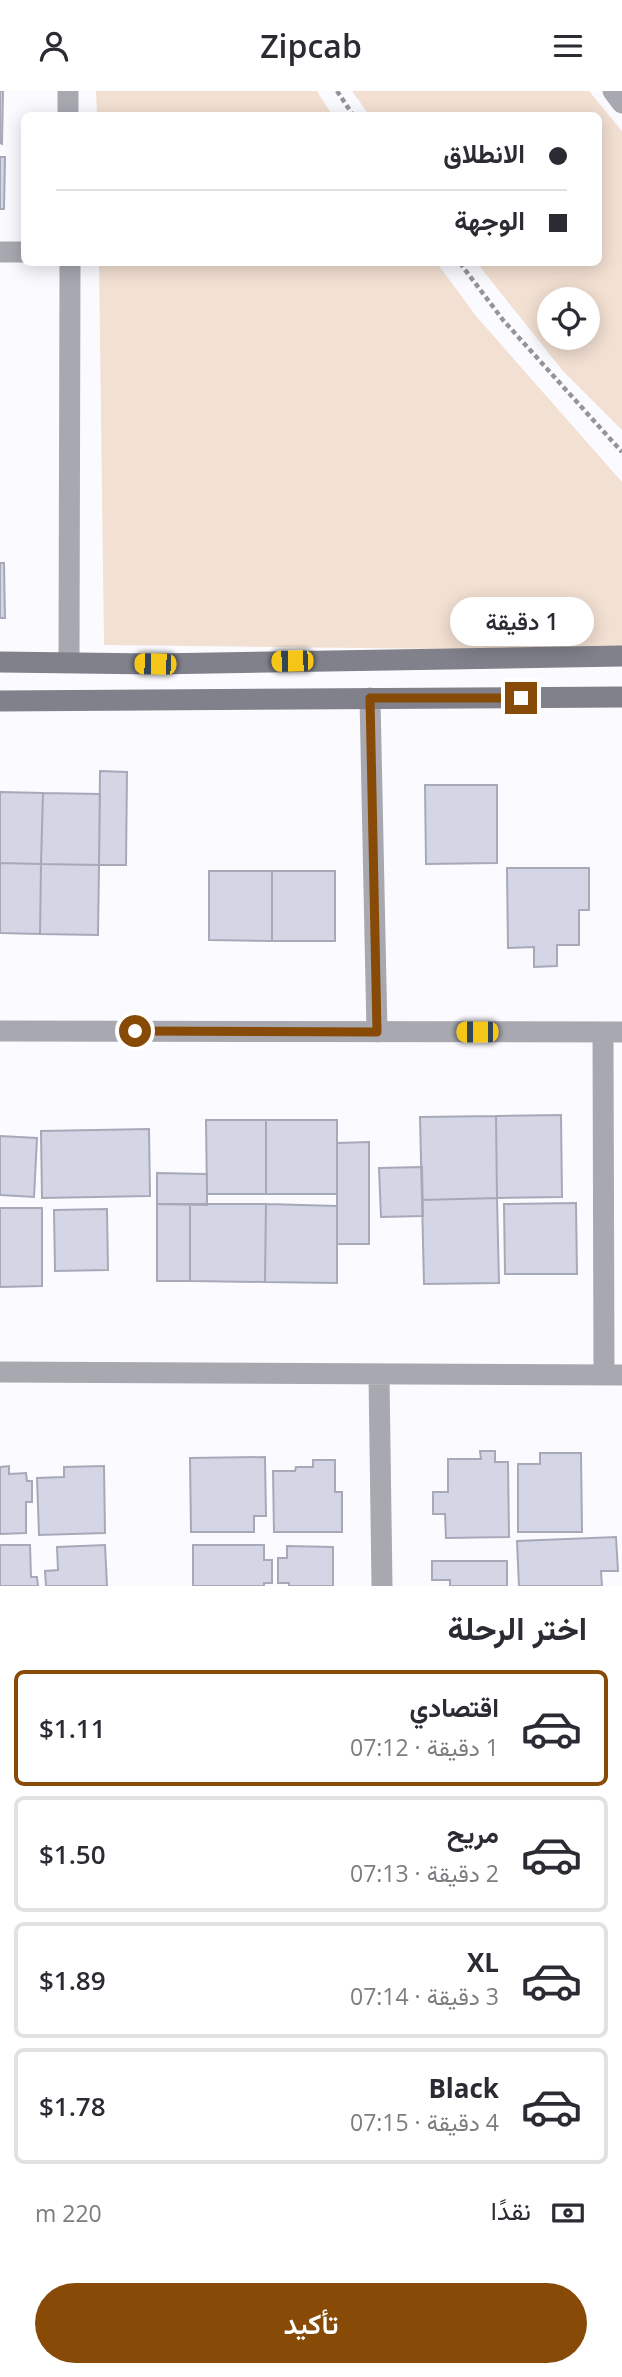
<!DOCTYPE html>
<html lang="ar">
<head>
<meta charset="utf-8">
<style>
  :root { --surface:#fff; --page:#f7f7f7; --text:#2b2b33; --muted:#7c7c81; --line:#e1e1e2; --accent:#874a07 }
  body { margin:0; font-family:"Open Sans",Vazirmatn,sans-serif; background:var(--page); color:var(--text); direction:rtl; height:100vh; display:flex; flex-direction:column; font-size:26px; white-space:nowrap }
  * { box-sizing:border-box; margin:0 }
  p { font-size:23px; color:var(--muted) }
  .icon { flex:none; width:38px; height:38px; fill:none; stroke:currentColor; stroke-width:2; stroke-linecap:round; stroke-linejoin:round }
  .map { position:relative; height:1495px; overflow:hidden; direction:ltr }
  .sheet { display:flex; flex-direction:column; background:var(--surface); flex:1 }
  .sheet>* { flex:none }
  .guide { position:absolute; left:21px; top:21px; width:581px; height:154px; border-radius:10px; box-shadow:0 4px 18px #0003; direction:rtl; display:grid; align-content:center; height:154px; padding:0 35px; background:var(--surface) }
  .controls { position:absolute; left:537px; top:196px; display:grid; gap:14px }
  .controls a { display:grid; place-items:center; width:63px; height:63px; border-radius:50%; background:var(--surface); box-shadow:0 4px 18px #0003; font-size:35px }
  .end { position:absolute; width:32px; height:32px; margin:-16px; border:9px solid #874a07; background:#fff; box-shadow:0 0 0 4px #fff }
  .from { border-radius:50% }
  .bubble { position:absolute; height:49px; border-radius:24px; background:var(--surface); box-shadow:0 4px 18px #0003; font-size:23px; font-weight:600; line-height:49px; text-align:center; direction:rtl }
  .car { position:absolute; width:21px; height:42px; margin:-21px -10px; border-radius:9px; box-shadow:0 0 5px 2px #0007; background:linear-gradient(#f5c518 24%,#345 0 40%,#f5c518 0 76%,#345 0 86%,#f5c518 0) }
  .guide b { display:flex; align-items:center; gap:24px; height:66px; font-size:26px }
  .guide b+b { border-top:2px solid var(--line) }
  .guide i { width:18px; height:18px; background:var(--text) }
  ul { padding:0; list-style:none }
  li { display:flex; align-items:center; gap:21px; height:116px; margin:0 14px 10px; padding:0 21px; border:4px solid var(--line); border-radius:10px }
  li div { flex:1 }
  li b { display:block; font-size:26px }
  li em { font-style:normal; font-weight:600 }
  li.selected { border-color:var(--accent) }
  li>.icon { width:63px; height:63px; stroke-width:1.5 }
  h2 { padding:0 35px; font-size:32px; line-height:84px }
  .pay { display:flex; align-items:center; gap:18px; height:77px; padding:0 35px; font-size:26px }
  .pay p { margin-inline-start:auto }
  .action { display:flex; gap:14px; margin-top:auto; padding:14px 35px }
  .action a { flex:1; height:80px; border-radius:42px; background:var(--accent); color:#fff; font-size:28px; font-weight:600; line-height:80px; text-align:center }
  header { display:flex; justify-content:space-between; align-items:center; height:91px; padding:0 35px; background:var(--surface); font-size:32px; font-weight:600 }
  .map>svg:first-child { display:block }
  .green { fill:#f2e0d2; fill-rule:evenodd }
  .building { fill:#d4d5e5; stroke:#a7a8b8; stroke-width:2 }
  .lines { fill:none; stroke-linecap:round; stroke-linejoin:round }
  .path { stroke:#949499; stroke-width:4.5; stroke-dasharray:5 3.5; stroke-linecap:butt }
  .street { stroke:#a8a9b0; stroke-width:21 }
  .secondary { stroke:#80818b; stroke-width:21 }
  .route { stroke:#874a07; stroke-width:9 }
</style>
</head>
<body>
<header><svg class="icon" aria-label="menu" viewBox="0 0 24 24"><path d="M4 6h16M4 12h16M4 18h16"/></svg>Zipcab<svg class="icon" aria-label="person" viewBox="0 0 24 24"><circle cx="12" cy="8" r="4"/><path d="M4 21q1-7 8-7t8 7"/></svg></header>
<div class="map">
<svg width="622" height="1495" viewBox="0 0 622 1495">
  <rect width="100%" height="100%" fill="#fbfbff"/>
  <path class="green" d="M96,0H317L332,24H97Z
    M352,0H589L622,40V339L563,280L477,172H598V24H369ZM588,208V247H550V208Z
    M99,172H437L476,225L622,391V560L104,554Z"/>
  <path class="building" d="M0,0H3L2,53L0,52Z
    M0,66H5L4,118H0Z
    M0,472H4L5,527H0Z
    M100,680L127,681L126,774H99Z
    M425,694H497V772L426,773Z
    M0,701L43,702L41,773L0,772Z
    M43,702L100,703L99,774L41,773Z
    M0,772L41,773L40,843L0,842Z
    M41,773L99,774L98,844L40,843Z
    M507,777H589V819H579V854H557V875L534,876V856L508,857Z
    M209,780H272V850L209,849Z
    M272,780H335V850H272Z
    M561,1024L562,1106L497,1107L496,1025Z
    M496,1025L497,1107L422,1109L420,1026Z
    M206,1029H266V1103H207Z
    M266,1029H337V1103H266Z
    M149,1038L150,1105L42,1107L41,1040Z
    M0,1045L37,1047L34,1106L0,1104Z
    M369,1051V1153H337V1052Z
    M422,1076L423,1125L381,1126L379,1077Z
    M157,1082L207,1083V1114L157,1113Z
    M497,1107L499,1192L424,1193L422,1109Z
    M576,1112L577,1183H505L504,1113Z
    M157,1113H190V1190H157Z
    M190,1113H266L265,1191L190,1190Z
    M266,1113L337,1115V1192L265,1191Z
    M0,1117H42V1195L0,1196Z
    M107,1118L108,1179L55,1180L54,1119Z
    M480,1360H495V1371H508L509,1446L446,1447L445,1423H433V1401H448V1368H481Z
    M540,1362H581L582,1441H518V1373H540Z
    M265,1366L266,1425H254V1441H191L190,1367Z
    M313,1369H335V1401H342V1441H274L273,1380H295L296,1376H313Z
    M9,1375V1383L26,1382L27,1390H32V1411H26V1442L0,1443V1376Z
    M104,1375L105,1442L39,1444L37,1387L64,1386V1376Z
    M616,1446L618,1480H601L602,1495H519L517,1450Z
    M0,1454H30L31,1486H37L38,1495H0Z
    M105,1454L107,1495H46L45,1480L58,1479L57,1456Z
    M193,1454H264V1469H272V1492H264V1495H193Z
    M287,1455L333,1456V1495H289V1492H278V1467H287Z
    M432,1470H507V1495H450V1489H432Z"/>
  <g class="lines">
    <path class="path" d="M337,0L353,24
      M460,172L503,229L622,361"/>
    <path class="street" d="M68,0V24
      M613,0L622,12
      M0,161H24
      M69,571L70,172
      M370,607L377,941
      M0,940L622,941
      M603,941L604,1284
      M0,1281L622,1284
      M379,1284L382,1495"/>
    <path class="secondary" d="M0,571L155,573L622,565
      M0,610L622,606"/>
  </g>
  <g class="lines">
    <path class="route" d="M135,940L377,941L370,607H521"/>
  </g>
</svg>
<div class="controls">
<a><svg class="icon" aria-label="locate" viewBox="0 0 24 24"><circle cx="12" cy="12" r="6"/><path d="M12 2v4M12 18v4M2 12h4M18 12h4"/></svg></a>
</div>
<i class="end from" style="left:135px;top:940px"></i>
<i class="end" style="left:521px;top:607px"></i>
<div class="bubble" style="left:450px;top:506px;width:144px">1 دقيقة</div>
<i class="car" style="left:292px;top:570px;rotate:269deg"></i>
<i class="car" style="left:155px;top:573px;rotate:271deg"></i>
<i class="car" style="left:477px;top:941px;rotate:270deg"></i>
<div class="guide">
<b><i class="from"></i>الانطلاق</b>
<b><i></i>الوجهة</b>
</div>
</div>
<section class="sheet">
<h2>اختر الرحلة</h2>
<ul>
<li class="selected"><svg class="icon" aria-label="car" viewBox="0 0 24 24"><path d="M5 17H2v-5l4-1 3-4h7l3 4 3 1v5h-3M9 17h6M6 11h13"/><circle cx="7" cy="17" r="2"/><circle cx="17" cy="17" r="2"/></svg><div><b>اقتصادي</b><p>1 دقيقة · 07:12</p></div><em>$1.11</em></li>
<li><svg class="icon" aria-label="car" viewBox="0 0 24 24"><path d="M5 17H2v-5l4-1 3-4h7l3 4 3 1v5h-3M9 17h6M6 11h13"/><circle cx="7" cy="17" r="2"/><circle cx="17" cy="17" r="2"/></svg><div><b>مريح</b><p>2 دقيقة · 07:13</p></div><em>$1.50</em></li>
<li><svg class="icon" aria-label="car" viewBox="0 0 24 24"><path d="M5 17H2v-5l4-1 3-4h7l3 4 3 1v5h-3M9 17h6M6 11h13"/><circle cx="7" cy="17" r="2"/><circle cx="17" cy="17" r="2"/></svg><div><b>XL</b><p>3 دقيقة · 07:14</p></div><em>$1.89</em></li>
<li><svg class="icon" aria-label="car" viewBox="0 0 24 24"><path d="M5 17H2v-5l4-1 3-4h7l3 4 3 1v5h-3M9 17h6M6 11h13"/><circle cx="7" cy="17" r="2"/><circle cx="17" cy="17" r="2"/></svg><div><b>Black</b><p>4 دقيقة · 07:15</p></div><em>$1.78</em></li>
</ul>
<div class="pay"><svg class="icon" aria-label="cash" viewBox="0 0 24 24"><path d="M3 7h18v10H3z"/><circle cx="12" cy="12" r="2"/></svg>نقدًا<p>220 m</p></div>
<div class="action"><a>تأكيد</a></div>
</section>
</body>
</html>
